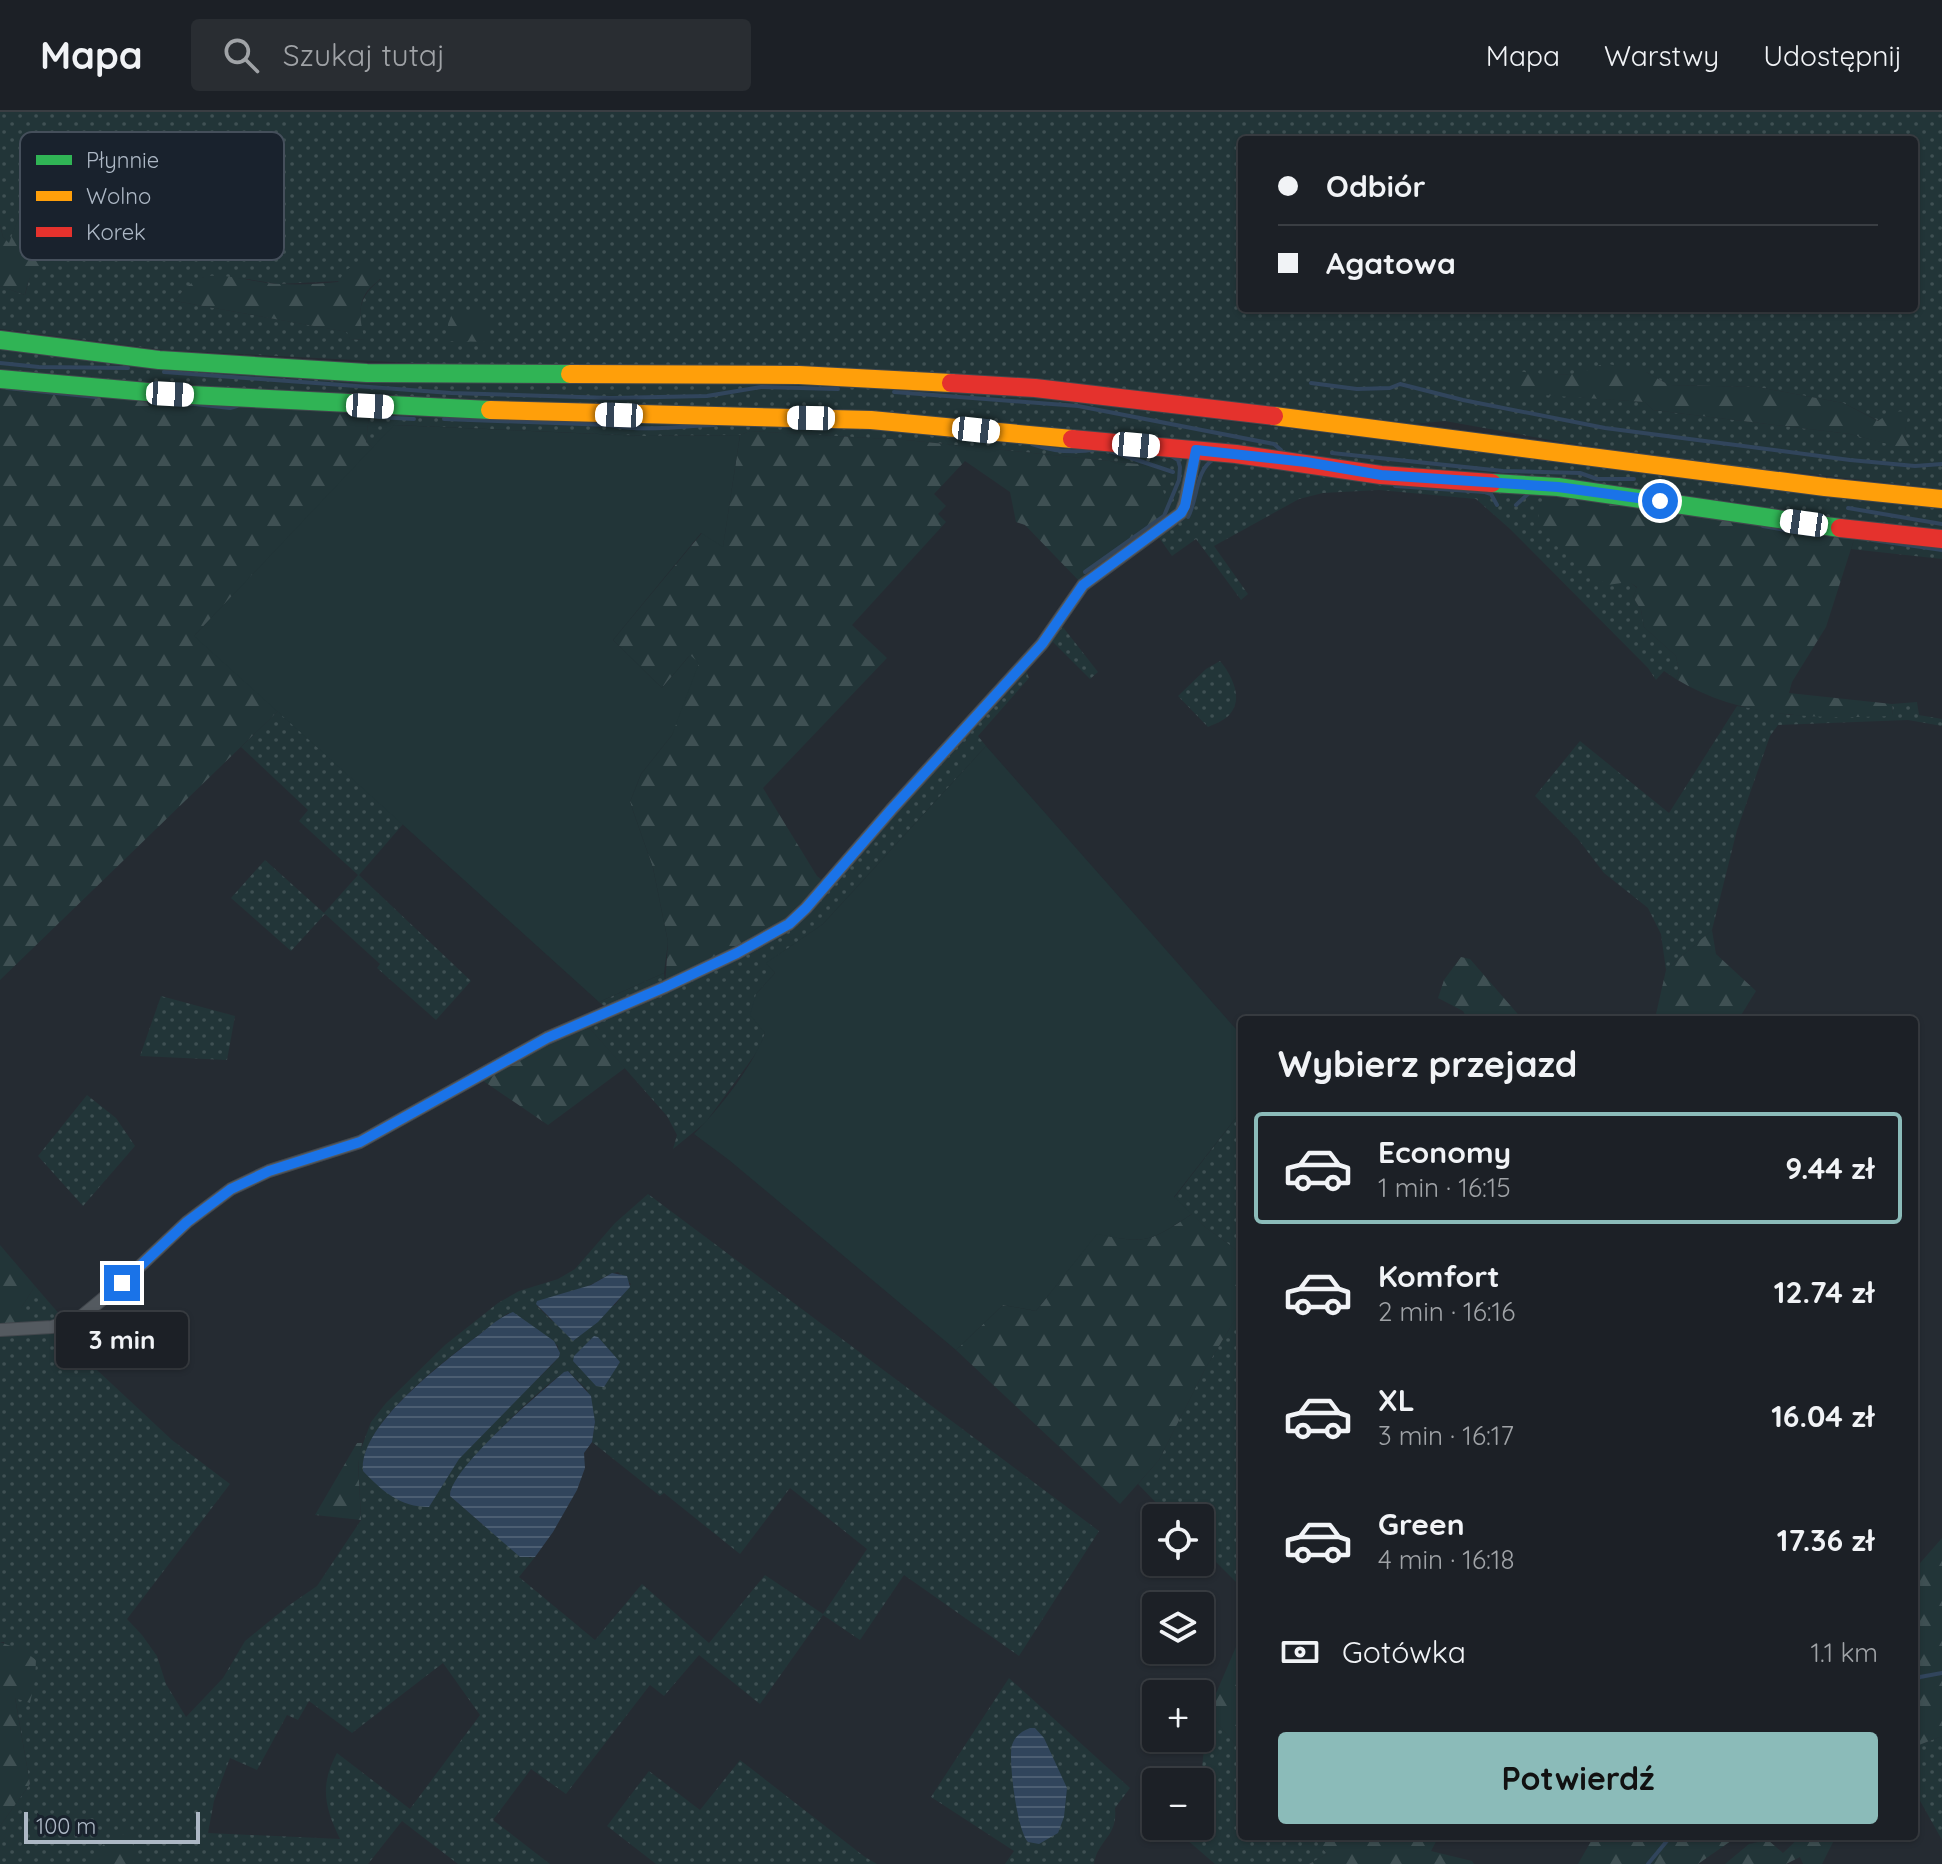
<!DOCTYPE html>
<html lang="pl">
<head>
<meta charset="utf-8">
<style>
  :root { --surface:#1c2026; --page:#292d32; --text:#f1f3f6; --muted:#a0a3a7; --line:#3a3e43; --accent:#8bbbb9 }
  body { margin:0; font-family:Quicksand,sans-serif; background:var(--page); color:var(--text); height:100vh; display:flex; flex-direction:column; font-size:30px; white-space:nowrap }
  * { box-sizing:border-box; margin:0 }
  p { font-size:26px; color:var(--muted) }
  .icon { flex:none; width:44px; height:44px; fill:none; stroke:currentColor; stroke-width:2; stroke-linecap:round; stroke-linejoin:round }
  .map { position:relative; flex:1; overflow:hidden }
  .panel { position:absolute; left:1238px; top:904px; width:680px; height:824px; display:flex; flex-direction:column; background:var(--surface); border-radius:8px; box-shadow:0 2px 6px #0004,0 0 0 2px var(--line) }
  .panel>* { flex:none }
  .top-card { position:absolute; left:1238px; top:24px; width:680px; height:176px; border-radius:8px; box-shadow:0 2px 6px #0004,0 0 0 2px var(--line); display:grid; align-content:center; height:176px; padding:0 40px; background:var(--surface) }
  .tools { position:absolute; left:1142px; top:1392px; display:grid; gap:16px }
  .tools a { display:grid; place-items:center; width:72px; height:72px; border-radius:8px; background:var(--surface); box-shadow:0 2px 6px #0004,0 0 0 2px var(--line); font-size:40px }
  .scale { position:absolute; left:24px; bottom:20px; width:176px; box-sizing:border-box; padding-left:8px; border:4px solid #adb8c5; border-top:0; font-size:22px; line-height:28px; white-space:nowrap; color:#adb8c5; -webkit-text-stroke:6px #19222d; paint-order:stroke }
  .end { position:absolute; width:36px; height:36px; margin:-18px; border:10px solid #1a73e8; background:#fff; box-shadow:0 0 0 4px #fff }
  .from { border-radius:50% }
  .bubble { position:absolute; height:56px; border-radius:8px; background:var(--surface); box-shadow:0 2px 6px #0004,0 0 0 2px var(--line); font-size:26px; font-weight:700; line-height:56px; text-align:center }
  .car { position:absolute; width:24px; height:48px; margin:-24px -12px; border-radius:10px; box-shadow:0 0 6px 2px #0007; background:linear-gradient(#fff 24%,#345 0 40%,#fff 0 76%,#345 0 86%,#fff 0) }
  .top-card b { display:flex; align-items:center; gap:28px; height:76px; font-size:30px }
  .top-card b+b { border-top:2px solid var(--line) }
  .top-card i { width:20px; height:20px; background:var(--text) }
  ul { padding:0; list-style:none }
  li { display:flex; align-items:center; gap:24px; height:112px; margin:0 16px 12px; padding:0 24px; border:4px solid transparent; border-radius:8px }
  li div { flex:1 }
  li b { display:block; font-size:30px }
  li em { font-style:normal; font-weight:700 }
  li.on { border-color:var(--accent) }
  li>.icon { width:72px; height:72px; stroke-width:1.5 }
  h2 { padding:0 40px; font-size:36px; line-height:96px }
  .pay { display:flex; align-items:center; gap:20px; height:88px; padding:0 40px; font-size:30px }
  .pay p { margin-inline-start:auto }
  .button { display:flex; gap:16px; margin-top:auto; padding:16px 40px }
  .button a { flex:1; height:92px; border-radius:8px; background:var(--accent); color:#111; font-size:32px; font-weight:700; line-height:92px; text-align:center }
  header { display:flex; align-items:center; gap:48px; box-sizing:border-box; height:112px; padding:0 40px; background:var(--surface); border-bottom:2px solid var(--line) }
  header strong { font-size:38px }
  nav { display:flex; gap:44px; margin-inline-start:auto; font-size:28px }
  .search { width:560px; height:72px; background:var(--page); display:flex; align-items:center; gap:20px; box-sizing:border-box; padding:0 28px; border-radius:8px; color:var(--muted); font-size:30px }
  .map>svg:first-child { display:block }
  .grass { fill:url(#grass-dots); fill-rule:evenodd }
  .forest { fill:url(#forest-firs) }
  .garden { fill:#223538 }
  .water { fill:url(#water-rules) }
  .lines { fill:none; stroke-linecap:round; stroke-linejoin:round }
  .stream { stroke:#31455c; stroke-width:4 }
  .street-casing { stroke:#42474d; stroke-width:14 }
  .fast-casing { stroke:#42474d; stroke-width:20 }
  .slow-casing { stroke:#42474d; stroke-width:20 }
  .jam-casing { stroke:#42474d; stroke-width:20 }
  .street { stroke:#545a60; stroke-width:12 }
  .fast { stroke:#30b455; stroke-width:18 }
  .slow { stroke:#ff9f0a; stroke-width:18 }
  .jam { stroke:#e5322d; stroke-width:18 }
  .route { stroke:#1a73e8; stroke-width:10 }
  .key { fill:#19222d; stroke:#454f5b; stroke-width:2 }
  .key-label { font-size:22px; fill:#adb8c5 }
</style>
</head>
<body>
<header>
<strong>Mapa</strong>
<div class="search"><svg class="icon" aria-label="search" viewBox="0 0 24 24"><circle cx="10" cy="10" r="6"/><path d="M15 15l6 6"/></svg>Szukaj tutaj</div>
<nav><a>Mapa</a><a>Warstwy</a><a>Udostępnij</a></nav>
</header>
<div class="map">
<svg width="1942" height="1752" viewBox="0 0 1942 1752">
  <defs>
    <pattern id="grass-dots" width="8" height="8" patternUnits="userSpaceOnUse" patternTransform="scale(2)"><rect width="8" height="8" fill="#223538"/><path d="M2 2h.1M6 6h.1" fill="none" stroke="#3f5053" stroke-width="1.8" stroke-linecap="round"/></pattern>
    <pattern id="forest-firs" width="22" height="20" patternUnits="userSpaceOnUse" patternTransform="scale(2)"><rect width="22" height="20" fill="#223538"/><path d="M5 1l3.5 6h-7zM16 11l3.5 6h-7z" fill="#3f5053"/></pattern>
    <pattern id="water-rules" width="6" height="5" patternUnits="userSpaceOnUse" patternTransform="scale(2)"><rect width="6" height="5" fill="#31455c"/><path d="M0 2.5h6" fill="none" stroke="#4c5e72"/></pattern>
  </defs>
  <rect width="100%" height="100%" fill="#252b32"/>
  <path class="grass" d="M0,0H1942V377L1737,354L1567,331L1445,309L1414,312L1301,297L164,238L0,217V174L25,183L31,161L40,154L59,117L48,111L37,99H21L9,132L3,125L0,113ZM1242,28H1914V196H1242ZM203,165L247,167L278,172L381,167C358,185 357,200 364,228L350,227L348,220L175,189L182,180ZM1646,260L1669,273L1758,275L1843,291L1879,309L1908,299L1904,325L1913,338L1850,322L1653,298L1645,290L1511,280L1555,263Z
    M0,236L1013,283L1942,396V447L1851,437L1855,425L1630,470L1637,476L1633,485L1641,498L1644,515L1676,544L1679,560L1676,567L1664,559L1656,568L1648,556L1510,417L1476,387L1379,378L1323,381L1299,387L1214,434L1248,482L1241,488L1196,427L1172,444L1155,420L1164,404L1148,353L906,328L750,319L740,323L645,324L395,313L373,336L366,330L370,295L0,267Z
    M1059,510L1098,560L1090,567L1053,530L1026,559L1029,566L978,624L986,634L823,812L767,851L775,861L756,882L765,921L759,937L706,1010L673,1037L677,1023L667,1004L584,910L609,898L599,890L664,861L665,874L782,817Z
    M1220,549C1231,562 1244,586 1230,602C1225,608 1215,612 1208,615L1178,584L1206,557Z
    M1917,590L1919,603L1942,607V614L1908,608L1778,613L1770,624L1737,718L1712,818L1666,858L1661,822L1648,796L1604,761L1578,727L1535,684L1580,629L1669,701L1737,594L1790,603L1893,604L1892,592Z
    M279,598L404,711L359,763L471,869L436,908L377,856L380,852L325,802L291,839L231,786L265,748L324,801L358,763L299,709L308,698L241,635Z
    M161,884L235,904L227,948L140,944Z
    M87,983L116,1006L135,1034L83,1094L38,1044Z
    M1242,998V1142L1205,1115L1174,1086Z
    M648,1082L1099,1419L1019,1544L904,1463L860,1528L823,1503L760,1592L699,1543L664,1584L650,1573L566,1682L531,1657L493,1708L550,1752H458L402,1709L368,1752H0V1714L30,1672L15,1585L30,1591L4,1530H0V1218L21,1196L35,1174L67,1211L69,1224L97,1258L172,1328L230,1372L127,1507L142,1523L157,1544L166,1572L186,1605L223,1566L245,1529L288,1494L317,1474L361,1408L358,1345L371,1310L386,1291L445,1233L498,1191L519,1179L558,1167L575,1157L615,1111ZM618,1160L631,1172L615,1193L552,1209L537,1194C554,1186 570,1180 588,1174C598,1170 606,1162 618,1160ZM508,1201L558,1234L559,1245C530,1279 445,1345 436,1384L363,1353C369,1298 466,1233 508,1201ZM568,1259L587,1278L595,1310L592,1330L660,1384L664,1381L740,1442L790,1376L867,1437L823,1502L765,1463L709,1531L642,1472L595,1528L519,1465L535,1445L530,1446L482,1412L450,1384C449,1363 547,1267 568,1259ZM443,1551L480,1603L410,1697L337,1641C319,1674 325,1696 340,1727L208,1721L214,1689L230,1646L257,1658L287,1603L298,1608L309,1589L352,1621Z
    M1242,1196V1476L1200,1434V1406H1171L1138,1372L1159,1348L1205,1257Z
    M1009,1566L1130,1676L1115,1696C1118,1725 1098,1727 1094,1752H1005L1014,1739L931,1685Z
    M1208,1600L1242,1640V1724H1313L1327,1742L1309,1752H1215L1171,1714H1200V1674Z
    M1942,1624V1728L1914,1678V1635Z
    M740,1648L865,1745L877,1752H656L607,1714L649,1659L700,1698Z"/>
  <path class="forest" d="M28,93C49,105 69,122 62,148C36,156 31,155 25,183L0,174V113L3,125L9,131L21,99Z
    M355,152L370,154L382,160C381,169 377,169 370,176C356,190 360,211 365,228L350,227L347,220L175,189C181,181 192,167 204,165C224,160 259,172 280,172C299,173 319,172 338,170L345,159Z
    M477,196L487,200V230L449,229L448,212L452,202L459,199L468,201Z
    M1604,251L1646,260L1669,273L1758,275L1843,291L1878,309L1891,300L1909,299L1904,325L1914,339L1850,322L1653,298L1645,290L1511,281L1510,270L1516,259C1551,263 1572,268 1604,251Z
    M0,267L370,294L366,330L373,336L195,523L279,598L0,868Z
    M750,319L906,328L1148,353L1157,355L1168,397L1164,404L1168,411L1083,473L1025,413L1016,410L1010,380L965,349L934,382L946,394L938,402L946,410L852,513L887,546L763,676L817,764L827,772L806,796L665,875L668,830L653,756L630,690L641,662L672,623L689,544L662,576L613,528L702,421L723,434L740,323Z
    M1558,375L1857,418L1826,515L1792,570L1789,581L1892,592L1893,604C1818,607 1741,607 1676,567L1679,560L1676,544L1644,515L1641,498L1633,485L1637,475L1629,470L1607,473C1592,461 1531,422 1539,402C1543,392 1552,383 1558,375Z
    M1712,818L1716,842L1756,879L1738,908H1647L1656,902L1666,858Z
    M1461,845L1470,847L1523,908H1468L1463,899L1438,886L1444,868Z
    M584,910L625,956L548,1013L476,964Z
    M1192,1102L1205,1115L1242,1142V1196L1205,1257L1159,1348L1120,1392L956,1238L1003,1193L1036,1199L1097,1121C1147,1134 1152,1128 1192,1102Z
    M0,1133L35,1174L21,1196L34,1217L0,1218Z
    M357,1331H362L358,1350L361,1408L315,1403Z
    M1942,1426V1624L1914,1635V1458Z
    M1242,1521V1640L1208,1600Z
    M0,1530L24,1539L36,1548L35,1568L30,1591L15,1586L30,1672L0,1714Z
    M128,1720L136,1741L133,1752H85L105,1731Z
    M1313,1724H1439L1431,1739L1472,1749L1474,1752H1309L1327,1742Z
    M1594,1724H1738L1698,1752H1578Z
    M1801,1724H1836L1822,1752H1803L1800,1745L1786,1752H1725L1749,1732L1768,1728L1783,1741Z"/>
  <path class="garden" d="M394,313L645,324L740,323L723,435L701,421L613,528L662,576L690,543L699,551L672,623L641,662L630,690L653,756L668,830L664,861L599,890L194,524Z
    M986,634L1242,924V998L1174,1085L1192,1102C1150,1129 1148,1133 1097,1122L1036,1199L1003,1193L956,1238L729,1048L694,1022C719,997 753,954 765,921L750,903L756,882L775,861L766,851L823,812Z"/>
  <path class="water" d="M612,1161L627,1164L630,1175L598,1210L573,1229L536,1192L537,1189L591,1173Z
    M513,1200L554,1229L560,1241L559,1245L459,1347L429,1395C400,1395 382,1379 363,1359C359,1314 440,1253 472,1228C485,1219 498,1205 513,1200Z
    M594,1224L598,1225L620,1250L604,1275L596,1274L573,1249L574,1244Z
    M568,1259L591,1284L595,1310L592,1330L584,1341L585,1356L577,1378L553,1420L535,1445H520L450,1384C449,1357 542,1279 564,1260Z
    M1030,1616H1035L1044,1626L1067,1676L1064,1705L1058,1721L1039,1732L1028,1730C1017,1719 1008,1648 1012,1633C1015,1624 1022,1619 1030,1616Z"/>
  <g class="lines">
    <path class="stream" d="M0,251L39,255L128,256
      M164,260L451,281L611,286L707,284L761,275L838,277
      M1311,271L1357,277L1390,276L1400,272L1463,288L1605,316L1850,348L1915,354L1942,352
      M7,276L96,285
      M894,280L1078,294L1274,332L1281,338
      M186,291L230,296L237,294
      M369,302L379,305L414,307
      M444,307L609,313C645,320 678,314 714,313
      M1032,332C1052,339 1076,341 1097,337
      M1107,338L1173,360
      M1332,341L1503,359L1580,361L1597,367H1634
      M1395,374L1485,380L1491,382L1497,393
      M1516,393L1529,381
      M1848,396L1942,412
      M1188,405C1198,387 1195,358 1214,347
      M1763,414L1814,423L1825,421
      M1873,428L1942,438
      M1085,460L1164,404L1179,368L1180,355L1178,348L1170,343
      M1914,1569L1920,1565L1942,1561
      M1648,1752L1671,1724"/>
    <defs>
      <path id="street" d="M0,1218L52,1215L82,1204L122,1171L187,1110L231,1077L269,1059L360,1030L547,926L665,875L737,841L789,812L806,796L891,698L1042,532L1083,473L1181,401L1185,390L1196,338"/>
      <path id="fast" d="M0,228L159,248L367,261L570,262
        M0,267L170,282L490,298
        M1492,371L1558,375L1840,416"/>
      <path id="slow" d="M570,262L799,263L951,271
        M490,298L871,308L1072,327
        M1274,304L1825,375L1942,387"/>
      <path id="jam" d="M951,271L1035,276L1274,304
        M1072,327L1236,342L1381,363L1492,371
        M1840,416L1942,427"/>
    </defs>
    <use href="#street" class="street-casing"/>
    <use href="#fast" class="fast-casing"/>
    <use href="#slow" class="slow-casing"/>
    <use href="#jam" class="jam-casing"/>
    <use href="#street" class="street"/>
    <use href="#fast" class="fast"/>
    <use href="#slow" class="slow"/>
    <use href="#jam" class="jam"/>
  </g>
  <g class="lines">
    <path class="route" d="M122,1171L187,1110L231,1077L269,1059L360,1030L547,926L665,875L737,841L789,812L806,796L891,698L1042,532L1083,473L1181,401L1185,394L1196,338L1306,350L1381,363L1558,375L1660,389"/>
  </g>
  <rect x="20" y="20" width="264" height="128" rx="12" class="key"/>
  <rect x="36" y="43" width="36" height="10" fill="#30b455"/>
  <rect x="36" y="79" width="36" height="10" fill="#ff9f0a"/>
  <rect x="36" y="115" width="36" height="10" fill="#e5322d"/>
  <g class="key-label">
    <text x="86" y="56">Płynnie</text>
    <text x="86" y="92">Wolno</text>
    <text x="86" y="128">Korek</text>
  </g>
</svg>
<div class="tools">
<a><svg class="icon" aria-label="locate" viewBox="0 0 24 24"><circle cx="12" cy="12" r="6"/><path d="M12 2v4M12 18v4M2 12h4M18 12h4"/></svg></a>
<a><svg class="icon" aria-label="layers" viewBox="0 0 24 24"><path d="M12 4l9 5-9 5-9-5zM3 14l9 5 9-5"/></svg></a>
<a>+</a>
<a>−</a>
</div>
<div class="scale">100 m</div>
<i class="end from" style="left:1660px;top:389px"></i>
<i class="end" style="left:122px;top:1171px"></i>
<div class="bubble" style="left:56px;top:1200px;width:132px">3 min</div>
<i class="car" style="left:170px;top:282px;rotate:93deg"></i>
<i class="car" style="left:370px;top:294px;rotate:93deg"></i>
<i class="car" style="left:619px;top:303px;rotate:272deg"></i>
<i class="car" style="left:811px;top:306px;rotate:271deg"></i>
<i class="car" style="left:976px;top:318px;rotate:96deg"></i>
<i class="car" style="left:1136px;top:333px;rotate:95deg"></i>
<i class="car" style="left:1804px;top:411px;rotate:278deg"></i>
<div class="top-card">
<b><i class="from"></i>Odbiór</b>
<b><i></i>Agatowa</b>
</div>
<section class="panel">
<h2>Wybierz przejazd</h2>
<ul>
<li class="on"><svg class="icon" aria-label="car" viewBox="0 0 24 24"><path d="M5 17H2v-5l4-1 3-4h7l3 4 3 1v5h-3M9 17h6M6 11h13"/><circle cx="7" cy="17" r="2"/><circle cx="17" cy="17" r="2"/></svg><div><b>Economy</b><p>1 min · 16:15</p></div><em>9.44 zł</em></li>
<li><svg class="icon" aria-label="car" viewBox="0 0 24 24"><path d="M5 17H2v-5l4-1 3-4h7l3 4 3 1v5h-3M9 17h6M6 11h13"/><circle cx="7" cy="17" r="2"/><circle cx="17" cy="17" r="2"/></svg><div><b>Komfort</b><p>2 min · 16:16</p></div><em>12.74 zł</em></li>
<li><svg class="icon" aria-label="car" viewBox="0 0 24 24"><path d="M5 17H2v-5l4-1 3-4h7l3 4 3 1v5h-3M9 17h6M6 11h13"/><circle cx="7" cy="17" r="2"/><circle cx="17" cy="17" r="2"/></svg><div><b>XL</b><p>3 min · 16:17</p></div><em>16.04 zł</em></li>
<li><svg class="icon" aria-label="car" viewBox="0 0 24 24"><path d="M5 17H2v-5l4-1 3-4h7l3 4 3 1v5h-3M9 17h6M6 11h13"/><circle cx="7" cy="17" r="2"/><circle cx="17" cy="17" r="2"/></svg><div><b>Green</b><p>4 min · 16:18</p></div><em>17.36 zł</em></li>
</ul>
<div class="pay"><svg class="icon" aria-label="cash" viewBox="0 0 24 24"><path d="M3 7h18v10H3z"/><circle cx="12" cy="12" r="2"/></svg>Gotówka<p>1.1 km</p></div>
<div class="button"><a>Potwierdź</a></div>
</section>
</div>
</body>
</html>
